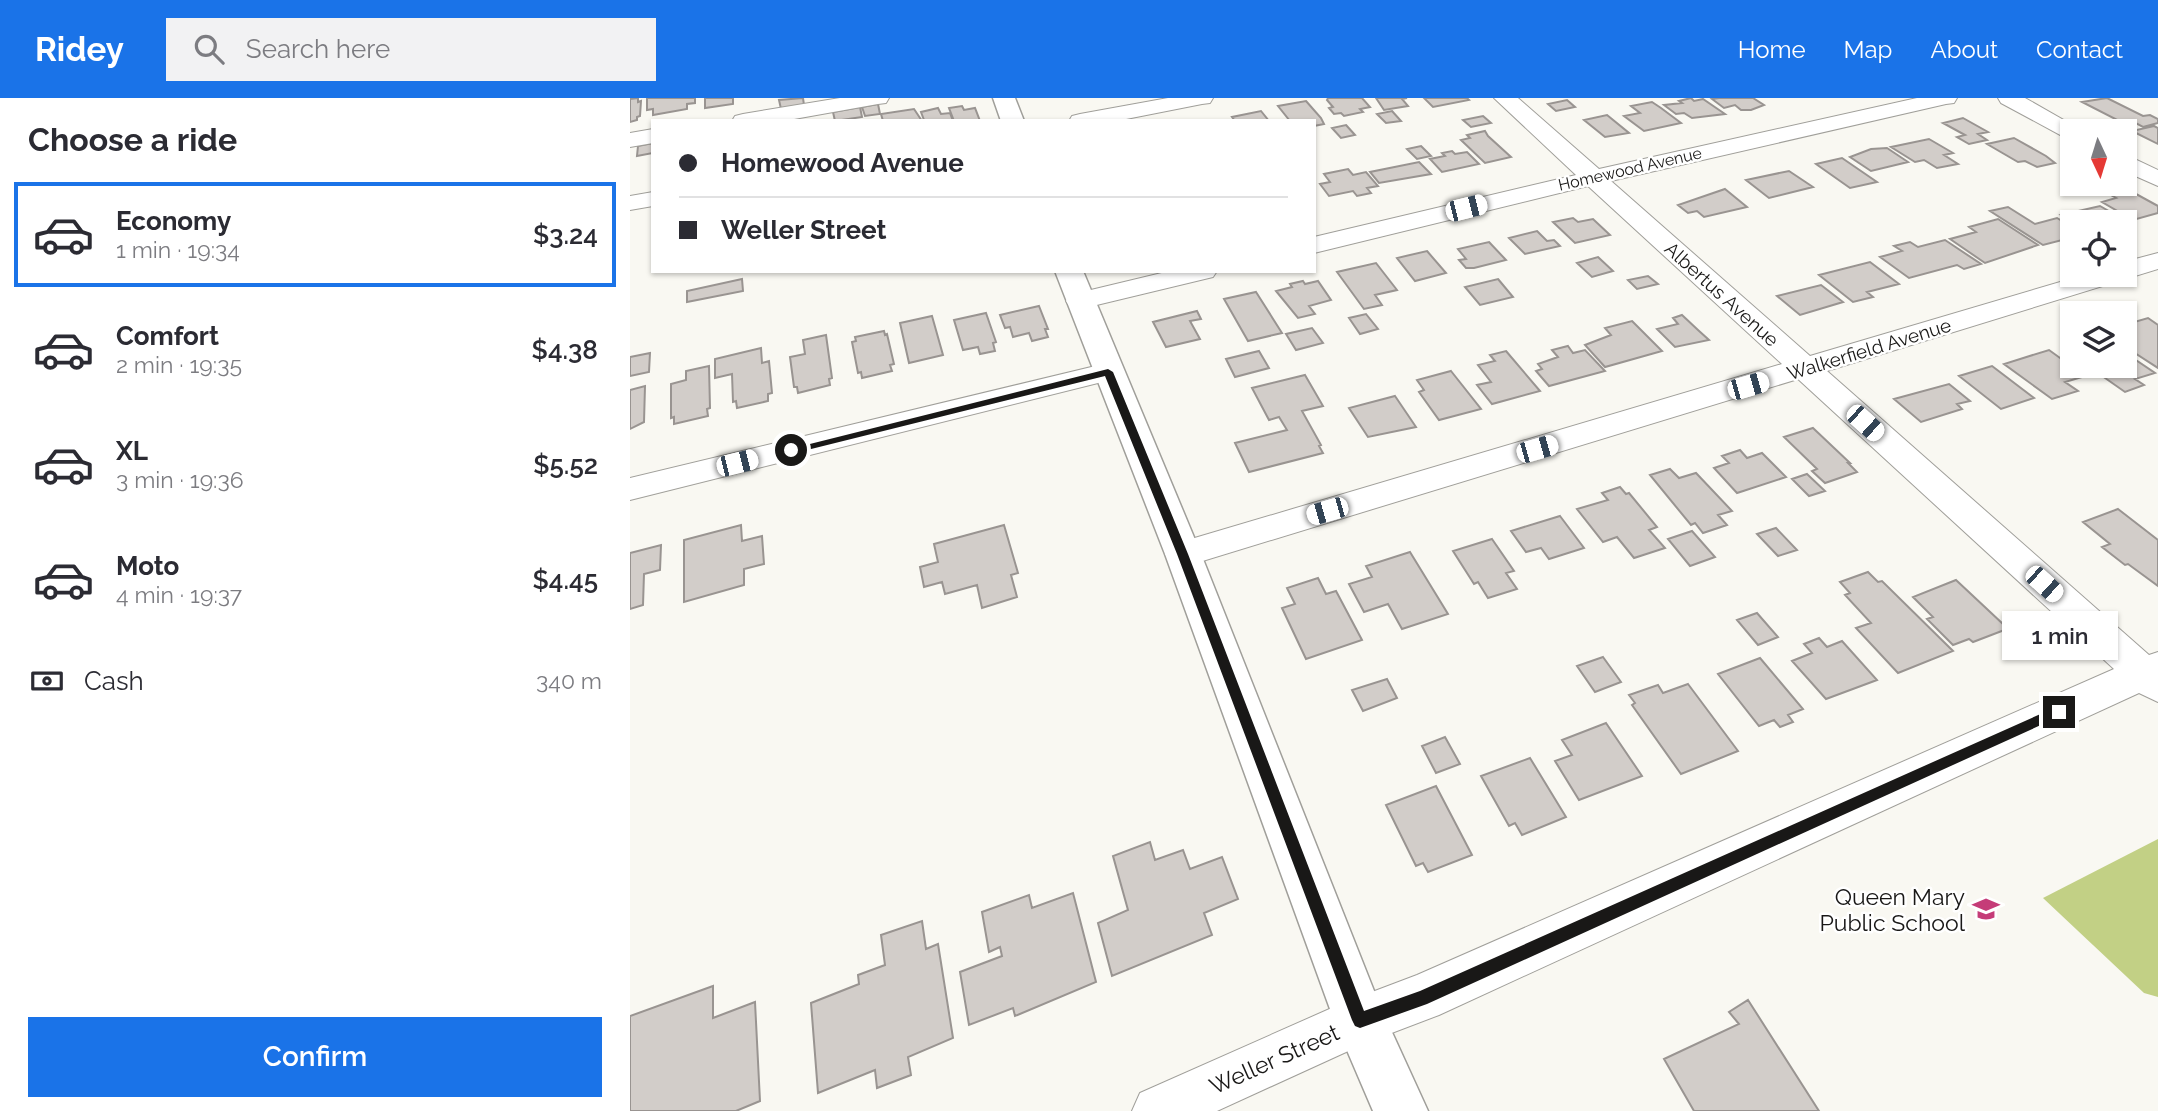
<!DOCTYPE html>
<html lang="en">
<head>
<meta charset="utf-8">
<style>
  :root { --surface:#fff; --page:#f2f2f3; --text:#2b2b33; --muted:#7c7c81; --line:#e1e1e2; --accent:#1a73e8 }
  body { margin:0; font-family:Raleway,sans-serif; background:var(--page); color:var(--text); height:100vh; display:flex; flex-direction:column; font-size:26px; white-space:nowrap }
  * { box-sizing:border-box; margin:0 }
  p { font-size:23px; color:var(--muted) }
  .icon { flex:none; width:38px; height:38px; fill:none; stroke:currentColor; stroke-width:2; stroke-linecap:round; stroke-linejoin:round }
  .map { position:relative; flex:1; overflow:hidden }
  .drawer { display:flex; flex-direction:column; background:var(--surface); width:630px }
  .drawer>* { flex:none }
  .top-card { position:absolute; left:21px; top:21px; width:665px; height:154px; border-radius:0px; box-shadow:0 2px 5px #0004; display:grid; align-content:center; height:154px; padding:0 28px; background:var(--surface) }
  .needle { width:46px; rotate:176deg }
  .buttons { position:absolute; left:1430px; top:21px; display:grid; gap:14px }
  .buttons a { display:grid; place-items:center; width:77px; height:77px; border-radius:0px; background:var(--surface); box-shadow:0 2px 5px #0004; font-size:35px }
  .end { position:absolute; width:32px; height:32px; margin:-16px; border:9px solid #191817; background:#fff; box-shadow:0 0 0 4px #fff }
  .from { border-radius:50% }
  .bubble { position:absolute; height:49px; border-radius:0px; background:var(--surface); box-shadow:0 2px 5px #0004; font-size:23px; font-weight:600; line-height:49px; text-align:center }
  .car { position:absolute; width:21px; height:42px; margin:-21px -10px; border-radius:9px; box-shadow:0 0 5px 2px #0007; background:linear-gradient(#fff 24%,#345 0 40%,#fff 0 76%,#345 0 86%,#fff 0) }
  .top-card b { display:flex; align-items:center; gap:24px; height:66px; font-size:26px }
  .top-card b+b { border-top:2px solid var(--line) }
  .top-card i { width:18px; height:18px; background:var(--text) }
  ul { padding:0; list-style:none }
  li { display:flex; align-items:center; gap:21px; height:105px; margin:0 14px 10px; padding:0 14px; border:4px solid transparent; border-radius:0px }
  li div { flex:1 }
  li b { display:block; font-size:26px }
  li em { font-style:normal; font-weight:600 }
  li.active { border-color:var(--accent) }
  li>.icon { width:63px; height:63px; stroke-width:1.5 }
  h2 { padding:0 28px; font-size:32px; line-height:84px }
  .pay { display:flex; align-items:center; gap:18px; height:77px; padding:0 28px; font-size:26px }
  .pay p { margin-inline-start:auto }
  .button { display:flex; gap:14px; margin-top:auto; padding:14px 28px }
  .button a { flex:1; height:80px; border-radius:0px; background:var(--accent); color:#fff; font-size:28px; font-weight:600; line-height:80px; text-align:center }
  header { display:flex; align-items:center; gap:42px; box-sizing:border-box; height:98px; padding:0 35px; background:var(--accent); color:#fff }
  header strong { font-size:33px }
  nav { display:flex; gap:38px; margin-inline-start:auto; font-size:24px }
  .search { width:490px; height:63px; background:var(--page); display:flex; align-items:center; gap:18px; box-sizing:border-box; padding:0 24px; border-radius:0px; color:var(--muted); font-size:26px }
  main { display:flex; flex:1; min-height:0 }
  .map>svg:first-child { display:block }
  .green { fill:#c2d085 }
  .building { fill:#d2cdc9; stroke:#999491; stroke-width:2 }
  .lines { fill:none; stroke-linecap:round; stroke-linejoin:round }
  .minor-casing { stroke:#a09f9a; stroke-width:2 }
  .major-casing { stroke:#a09f9a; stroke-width:3 }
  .minor { fill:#fff; fill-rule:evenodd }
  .major { fill:#fff; fill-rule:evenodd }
  .route { fill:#191817 }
  .labels { text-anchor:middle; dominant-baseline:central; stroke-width:5; stroke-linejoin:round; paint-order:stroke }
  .far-street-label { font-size:16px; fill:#191817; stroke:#fff }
  .street-label { font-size:19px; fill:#191817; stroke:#fff }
  .near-poi-label { font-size:23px; fill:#191817; stroke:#fff; text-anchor:end }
  .near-street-label { font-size:23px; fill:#191817; stroke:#fff }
</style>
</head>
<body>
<header>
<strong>Ridey</strong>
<div class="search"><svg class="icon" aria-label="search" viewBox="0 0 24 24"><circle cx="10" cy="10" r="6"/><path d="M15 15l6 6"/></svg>Search here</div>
<nav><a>Home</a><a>Map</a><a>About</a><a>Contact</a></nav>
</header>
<main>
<section class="drawer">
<h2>Choose a ride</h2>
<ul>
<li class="active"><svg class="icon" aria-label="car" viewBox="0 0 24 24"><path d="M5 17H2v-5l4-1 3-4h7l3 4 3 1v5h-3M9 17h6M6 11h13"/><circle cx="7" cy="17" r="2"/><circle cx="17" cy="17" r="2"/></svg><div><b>Economy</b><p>1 min · 19:34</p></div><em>$3.24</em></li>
<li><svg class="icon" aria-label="car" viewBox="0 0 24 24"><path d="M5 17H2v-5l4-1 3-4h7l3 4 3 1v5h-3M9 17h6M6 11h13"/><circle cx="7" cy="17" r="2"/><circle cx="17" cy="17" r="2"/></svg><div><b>Comfort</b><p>2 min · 19:35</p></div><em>$4.38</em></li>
<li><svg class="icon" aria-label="car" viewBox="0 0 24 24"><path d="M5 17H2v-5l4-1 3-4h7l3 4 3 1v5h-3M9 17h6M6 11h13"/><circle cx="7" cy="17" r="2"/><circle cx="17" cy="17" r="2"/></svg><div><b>XL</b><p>3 min · 19:36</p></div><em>$5.52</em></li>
<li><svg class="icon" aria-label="car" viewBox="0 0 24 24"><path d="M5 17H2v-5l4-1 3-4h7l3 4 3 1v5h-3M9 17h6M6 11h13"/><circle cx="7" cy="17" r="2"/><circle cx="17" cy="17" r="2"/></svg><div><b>Moto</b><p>4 min · 19:37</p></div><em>$4.45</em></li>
</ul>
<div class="pay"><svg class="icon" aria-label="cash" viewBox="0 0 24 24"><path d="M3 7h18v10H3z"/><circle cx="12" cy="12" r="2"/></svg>Cash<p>340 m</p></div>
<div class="button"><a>Confirm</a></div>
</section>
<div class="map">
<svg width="1528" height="1013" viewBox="0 0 1528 1013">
  <rect width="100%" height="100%" fill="#f9f8f2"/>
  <path class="green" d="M1528,741V899L1514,895L1413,800Z"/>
  <path class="building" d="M8,0V4L11,3L10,18L7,19V22L0,24V1Z
    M17,0H65V5L57,6V11L23,17V11L17,12Z
    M75,0H103V6L75,10Z
    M173,0L174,7L151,11L149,2Z
    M698,0H732L740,9L730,11L733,14L714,18L711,15L704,16L699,10L703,9L697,2Z
    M746,0H777L772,1L778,8L754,12Z
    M794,0H837L839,2L803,9Z
    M1061,0L1064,3L1073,1L1095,16L1062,20L1054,15L1046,16L1034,7L1052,5L1049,3Z
    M1089,0H1123L1134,7L1121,12H1111L1105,7L1094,10L1082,1Z
    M1477,0L1513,18L1520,17L1528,21V25L1513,29L1502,23L1493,25L1452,4Z
    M937,2L945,9L926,13L918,6Z
    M676,3L691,20L694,26L684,28V23H660L648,8Z
    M1022,4L1031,10L1051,25L1014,33L994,18L1010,15L1001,8Z
    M248,6L250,16L235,18L232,9Z
    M332,8L334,12L345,10L350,23H324L319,10Z
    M230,9L232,19L205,23L203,14Z
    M308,10L311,16L320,15L323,23L294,22L291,14Z
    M284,11L292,23H253L251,16Z
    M631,13L639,23H605L602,19Z
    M762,13L771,23L756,25L747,16Z
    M977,17L999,35L975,39L954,22Z
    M853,18L861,25L841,29L833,22Z
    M1333,20L1358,34L1348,36L1357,42L1339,46L1327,39L1335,37L1313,25Z
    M716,27L725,37L711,40L702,30Z
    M1524,28L1528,30V46L1502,33Z
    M855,33L858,38L881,59L855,65L831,42L840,40L837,37Z
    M1384,40L1416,58L1425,65L1407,69L1395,63L1388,64L1357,46Z
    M1299,41L1323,55L1314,57L1328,66L1307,70L1294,62L1285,64L1261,49Z
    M23,45V55L7,58L8,48Z
    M791,48L801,58L787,61L777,51Z
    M1257,50L1278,64L1241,73L1220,59L1241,51Z
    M822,53L825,56L837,54L849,66L812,74L800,61L815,58L812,55Z
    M1212,60L1247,84L1220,90L1186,66Z
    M789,64L801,76L749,85L740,74Z
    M718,71L723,77L736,74L748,88L737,90L741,95L727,98L723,93L699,98L690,86L700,84L694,76Z
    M1159,73L1183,89L1139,100L1116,82Z
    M1475,86H1488L1528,108V115L1503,122L1472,104L1486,100L1465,88Z
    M1095,91L1117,109L1074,119L1067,113L1058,115L1048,107Z
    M1470,108L1498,124H1443L1431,117Z
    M1378,109L1405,126L1427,120L1442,129V143L1437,144L1432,142L1413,147L1360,113Z
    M943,120L948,124L963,121L980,137L945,145L923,124Z
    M1368,121L1408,147L1355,165L1320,141L1346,134L1339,129Z
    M907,133L917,143L924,142L930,148L895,156L879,140Z
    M1315,142L1351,166L1334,171L1327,167L1279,180L1250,159L1272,153L1264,148L1280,144L1288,149Z
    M859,144L876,162L844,170H836L829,162L836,161L828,151Z
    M797,153L816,175L785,183L767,160Z
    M968,159L983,173L962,179L947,165Z
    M1240,164L1269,186L1237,194L1243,199L1223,204L1189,177Z
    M746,165L767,192L745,197L752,207L734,211L707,174Z
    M1018,178L1028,186L1007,191L998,182Z
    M112,181L113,193L57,204V193Z
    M868,181L883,199L850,207L835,189Z
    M673,183L675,186L688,183L701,202L679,208L685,216L668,220L646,193L662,189L660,186Z
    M1191,187L1213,204L1170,217L1147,198Z
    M626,194L652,235L618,243L594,201Z
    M409,208L418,231H415L418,239L402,243L399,235L383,239L380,229L375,230L370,217Z
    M567,213L571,221L560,223L570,241L536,249L523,224Z
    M356,215L366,244L363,245L365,253L350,256L348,249L333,252L324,222Z
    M736,216L748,231L730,236L719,220Z
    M1052,217L1068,232L1079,242L1045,249L1027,231L1048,226L1043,220Z
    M302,218L313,257L279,265L270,225Z
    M1518,220L1528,227V270L1494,248V227Z
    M1002,223L1032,253L975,269L955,247L981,237L975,230Z
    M682,230L693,245L666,252L656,236Z
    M254,233L255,237L257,236L264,266L260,267L262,273L232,280L231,274L228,275L222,244L226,243L225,239Z
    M196,237L202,280L199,281L200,287L168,295L167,289H164L160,259L175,256L173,242Z
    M938,248L943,255L955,252L975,273L919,288L906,273L912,271L908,266L928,259L922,252Z
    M131,250L132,265L139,263L142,295L138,296V303L107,310L106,303L103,304L102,276L85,280V261Z
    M1419,252L1455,278L1435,284L1448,293L1422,301L1374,266Z
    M629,253L639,270L605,279L596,261Z
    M876,253L910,293L862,306L847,287L861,284L848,267L865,263L860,257Z
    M1494,254L1525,275L1505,281L1514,287L1495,294L1458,268H1494Z
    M20,255L19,274L0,278V259Z
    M79,268L80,310L77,311L78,318L44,326V319L41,320V286L56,282V273Z
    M1362,268L1404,300L1371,311L1329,278Z
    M821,273L851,311L809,322L789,294L794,292L787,282Z
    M675,277L693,308L672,313L691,347L689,348L693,355L619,374L605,345L657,332L649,319L639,322L622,290Z
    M1319,286L1340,303L1327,306L1332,311L1291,324L1264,301Z
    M15,288L14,324L0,331V292Z
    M765,298L786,329L738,339L719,310Z
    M1183,330L1220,365H1218L1227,374L1195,385L1182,373L1187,371L1154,339Z
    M1110,352L1117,360L1132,355L1156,379L1107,395L1084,370L1099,365L1092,358Z
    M1040,371L1049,380L1066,375L1102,413L1088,417L1097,427L1073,435L1065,425L1061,427L1020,377Z
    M1177,376L1195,393L1179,398L1162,381Z
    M990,389L996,396L999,395L1027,429L1019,432L1035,450L1004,460L987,439L973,444L947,411L978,402L972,395Z
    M1488,411L1528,442V488L1498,466L1495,467L1472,449L1480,446L1453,424Z
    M930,418L954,450L919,461L911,450L896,454L881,433Z
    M111,427L112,443L132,438L134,466L114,471V487L54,504V442Z
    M374,427L388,475L381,477L387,499L352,510L347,487L315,496L312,484L294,489L290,469L308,464L304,446Z
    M1146,430L1167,452L1148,458L1127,436Z
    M1062,433L1085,459L1060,468L1038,441Z
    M862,441L884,473L876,475L887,491L858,500L848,484L844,486L823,453Z
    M31,447L30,472L14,476L13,507L0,511V455Z
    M780,454L818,516L772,531L758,506L734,514L719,486L742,479L736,468Z
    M1238,474L1248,484L1252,483L1323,553L1268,575L1226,530L1241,525L1215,497L1220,495L1210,484Z
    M688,480L696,496L706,493L732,542L676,561L652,510L665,506L657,490Z
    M1326,482L1374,527L1377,531L1343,544L1339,541L1323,547L1297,521L1303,519L1283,499Z
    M1127,515L1148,539L1128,547L1107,522Z
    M1189,540L1197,549L1212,543L1247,582L1196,601L1162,563L1182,555L1174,546Z
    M973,559L991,584L965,594L947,568Z
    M1130,560L1173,611L1158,617L1163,624L1150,629L1144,622L1129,628L1088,576Z
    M757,581L767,600L733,613L722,592Z
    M1058,586L1108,653L1051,676L1002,607L1005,605L999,597L1028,587L1033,595Z
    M976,625L1012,678L949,702L925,663L942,657L932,642Z
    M815,639L830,666L806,675L792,648Z
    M900,660L936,719L892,737L885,725L879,728L851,678Z
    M806,688L842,757L798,774L793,765L786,768L756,707Z
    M520,744L525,762L553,752L560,771L592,759L608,801L574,815L582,837L482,878L468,825L498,812L483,758Z
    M443,795L466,884L385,918L383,910L339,927L330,874L372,858L370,849L359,854L352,814L399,797L402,810Z
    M292,823L296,851L308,846L323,940L278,959L281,977L247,990L245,972L188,995L181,905L229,886L228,877L255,867L251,837Z
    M83,888V920L125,904L130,1003L106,1013H0V918Z
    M1118,902L1189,1013H1064L1034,961L1109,926L1099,914Z"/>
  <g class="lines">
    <defs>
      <path id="minor" d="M210,0H259L256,5L248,6L153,23H102L105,18L113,16Z
        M538,0H583L580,5L572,6L486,23H439L442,18L450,16Z
        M864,0H888L969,71L1287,0H1327L1324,5L1316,6L981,83L1180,258L1454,177H1494V164L1528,155V171L1197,273L1519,557L1528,554V604L1509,595L809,917L738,944L587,1013H502L510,995L713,905L787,877L1484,571L1168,281L553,469L541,465L535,456L541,447L1152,266L958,88L684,155V139L946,77Z
        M1368,0H1395L1453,33H1442V41L1434,39L1371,5Z
        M23,31V45L0,49V35Z
        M1494,56L1528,72V88L1494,73Z
        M23,94V108L0,112V98Z
        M540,173H587L583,179L450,211L440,209L436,203L440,197Z
        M478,265L488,268L493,274L488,280L0,402V380Z"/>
      <path id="major" d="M363,0H385L394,23H371Z
        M425,173H453L571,456L750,908L798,1013H743L704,922L535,456Z"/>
    </defs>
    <use href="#minor" class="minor-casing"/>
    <use href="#major" class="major-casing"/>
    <use href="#minor" class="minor"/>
    <use href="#major" class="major"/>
  </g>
  <path class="route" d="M478,271L483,274L558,456L734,913L790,893L1424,610L1429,609L1435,614L1433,617L797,906L730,930L725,928L722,922L547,456L475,278L161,356L156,352Z"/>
  <defs>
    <symbol id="school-bare" viewBox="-9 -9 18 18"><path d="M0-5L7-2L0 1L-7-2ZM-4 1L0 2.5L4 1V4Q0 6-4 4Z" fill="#c53c78" stroke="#fff" stroke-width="2.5" paint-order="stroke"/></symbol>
  </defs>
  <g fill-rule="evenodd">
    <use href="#school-bare" x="1337" y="792" width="38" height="38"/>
  </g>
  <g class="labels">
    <g class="far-street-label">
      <text transform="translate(1000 71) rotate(-13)">Homewood Avenue</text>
    </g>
    <g class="street-label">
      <text transform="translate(1092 196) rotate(42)">Albertus Avenue</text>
      <text transform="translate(1239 251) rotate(-17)">Walkerfield Avenue</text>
    </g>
    <g class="near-poi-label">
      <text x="1335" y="798">Queen Mary<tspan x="1335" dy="26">Public School</tspan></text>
    </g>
    <g class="near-street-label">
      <text transform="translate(644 961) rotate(-24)">Weller Street</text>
    </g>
  </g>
</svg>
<div class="buttons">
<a><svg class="needle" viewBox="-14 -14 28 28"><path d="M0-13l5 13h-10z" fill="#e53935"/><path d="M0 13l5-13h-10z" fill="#7c7c81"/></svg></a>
<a><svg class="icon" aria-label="locate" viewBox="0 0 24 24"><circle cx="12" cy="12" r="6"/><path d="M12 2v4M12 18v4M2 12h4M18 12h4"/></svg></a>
<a><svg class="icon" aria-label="layers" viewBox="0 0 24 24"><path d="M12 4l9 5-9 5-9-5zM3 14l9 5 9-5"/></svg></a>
</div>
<i class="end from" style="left:161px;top:352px"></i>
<i class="end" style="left:1429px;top:614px"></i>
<div class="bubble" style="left:1372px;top:513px;width:116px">1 min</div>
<i class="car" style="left:836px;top:110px;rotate:76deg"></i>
<i class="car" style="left:1118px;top:288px;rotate:74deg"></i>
<i class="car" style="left:1235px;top:325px;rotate:132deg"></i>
<i class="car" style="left:907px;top:351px;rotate:74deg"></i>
<i class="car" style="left:107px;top:365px;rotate:76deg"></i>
<i class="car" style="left:697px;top:413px;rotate:254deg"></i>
<i class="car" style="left:1414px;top:486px;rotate:132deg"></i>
<div class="top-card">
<b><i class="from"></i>Homewood Avenue</b>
<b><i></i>Weller Street</b>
</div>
</div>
</main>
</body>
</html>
